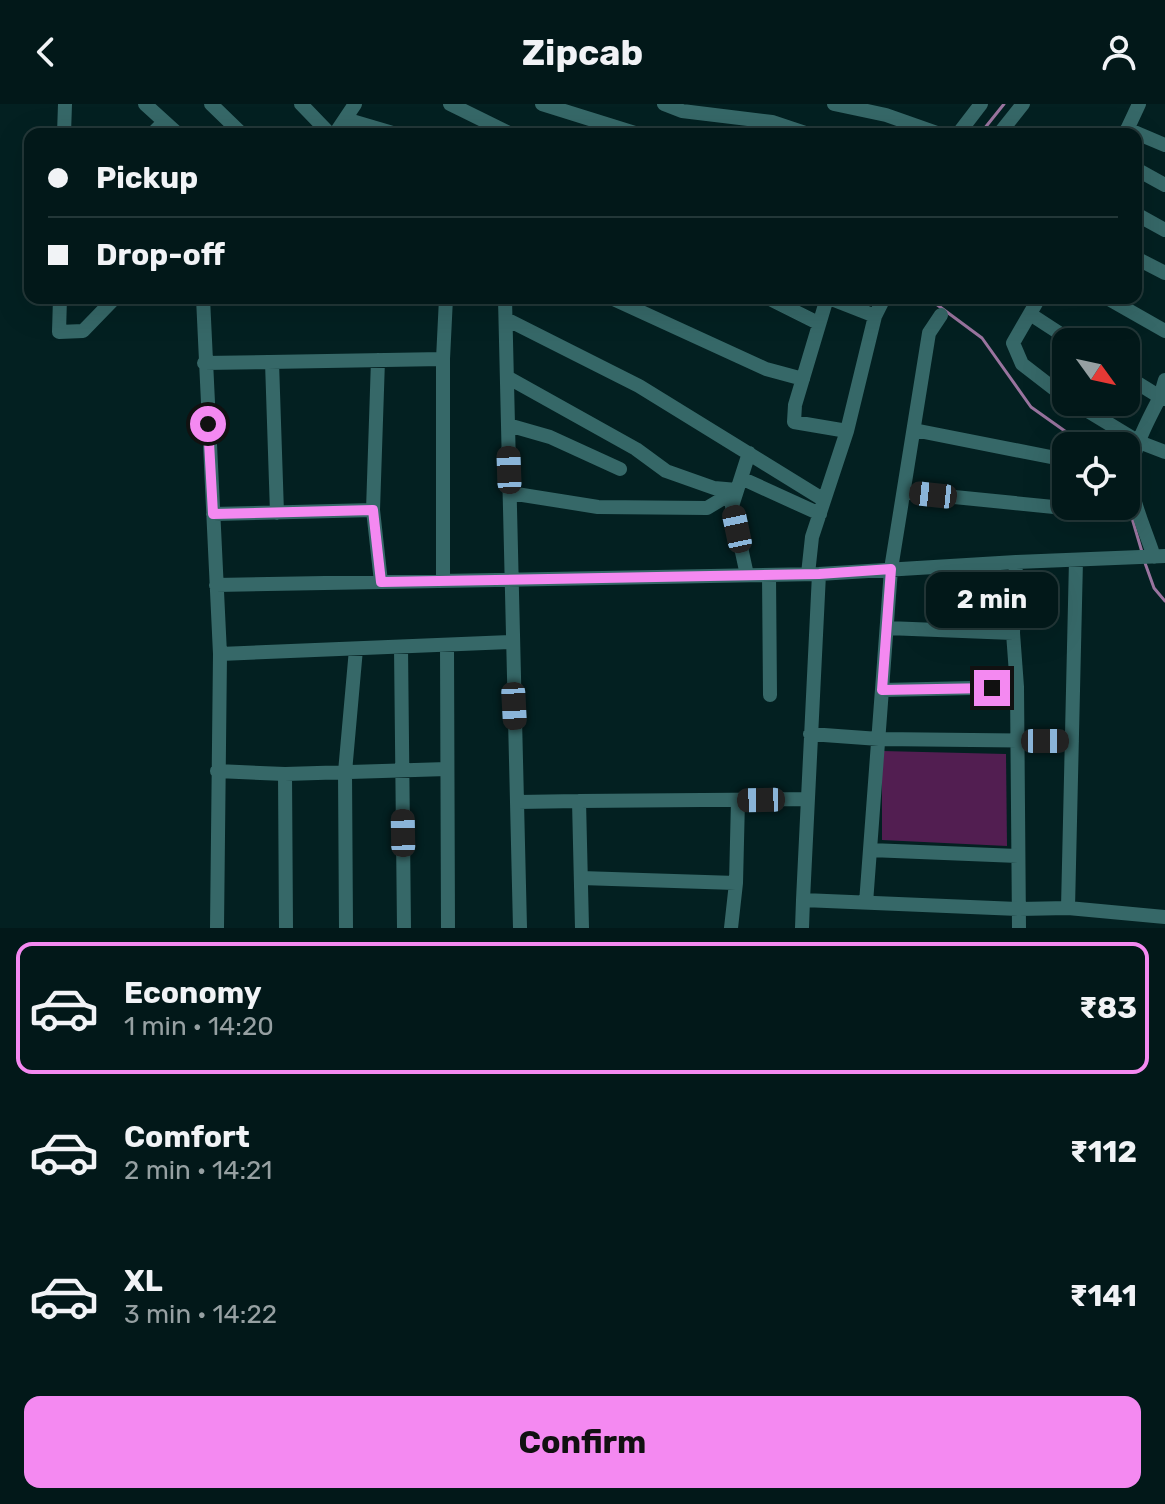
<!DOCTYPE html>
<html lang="en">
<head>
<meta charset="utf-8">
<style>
  :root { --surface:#021819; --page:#0c2122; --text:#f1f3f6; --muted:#96a0a2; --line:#233738; --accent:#f489f1 }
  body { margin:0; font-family:Rubik,sans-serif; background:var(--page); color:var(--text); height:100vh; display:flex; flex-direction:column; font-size:30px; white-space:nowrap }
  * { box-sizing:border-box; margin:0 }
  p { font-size:26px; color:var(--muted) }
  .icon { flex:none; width:44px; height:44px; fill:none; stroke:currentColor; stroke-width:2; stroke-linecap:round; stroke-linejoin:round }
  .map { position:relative; height:824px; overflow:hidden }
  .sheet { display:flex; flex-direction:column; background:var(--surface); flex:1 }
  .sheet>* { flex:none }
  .banner { position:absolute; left:24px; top:24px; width:1118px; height:176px; border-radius:16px; box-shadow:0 8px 32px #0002,0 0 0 2px var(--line); display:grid; align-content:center; height:176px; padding:0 24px; background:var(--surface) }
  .needle { width:52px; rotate:123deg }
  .controls { position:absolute; left:1052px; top:224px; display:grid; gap:16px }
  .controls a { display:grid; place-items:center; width:88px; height:88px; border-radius:16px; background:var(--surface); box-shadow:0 8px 32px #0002,0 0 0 2px var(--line); font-size:40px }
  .end { position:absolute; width:36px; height:36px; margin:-18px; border:10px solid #f489f1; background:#111; box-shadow:0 0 0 4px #111 }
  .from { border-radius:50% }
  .bubble { position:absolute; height:56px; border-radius:16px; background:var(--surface); box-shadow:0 8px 32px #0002,0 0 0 2px var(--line); font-size:26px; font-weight:700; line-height:56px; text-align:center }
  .car { position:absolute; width:24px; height:48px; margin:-24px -12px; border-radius:10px; box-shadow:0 0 6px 2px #0007; background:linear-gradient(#222 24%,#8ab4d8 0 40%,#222 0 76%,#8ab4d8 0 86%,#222 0) }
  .banner b { display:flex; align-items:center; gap:28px; height:76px; font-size:30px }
  .banner b+b { border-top:2px solid var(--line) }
  .banner i { width:20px; height:20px; background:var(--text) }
  ul { padding:14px 0 0; list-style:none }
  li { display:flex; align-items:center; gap:24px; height:132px; margin:0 16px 12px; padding:0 8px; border:4px solid transparent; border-radius:16px }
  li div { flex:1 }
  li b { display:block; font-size:30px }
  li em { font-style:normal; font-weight:700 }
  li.on { border-color:var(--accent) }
  li>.icon { width:72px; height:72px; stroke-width:1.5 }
  .button { display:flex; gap:16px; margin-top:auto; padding:16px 24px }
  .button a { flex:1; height:92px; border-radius:16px; background:var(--accent); color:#111; font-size:32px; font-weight:700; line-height:92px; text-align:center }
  header { display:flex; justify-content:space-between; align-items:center; height:104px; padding:0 24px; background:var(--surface); font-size:36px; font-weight:700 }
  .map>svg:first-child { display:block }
  .green { fill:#521e51 }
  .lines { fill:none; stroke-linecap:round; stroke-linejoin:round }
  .stream { stroke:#9a749f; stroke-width:3 }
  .minor { stroke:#366868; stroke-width:14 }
  .route { stroke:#f489f1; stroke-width:10 }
</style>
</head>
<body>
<header><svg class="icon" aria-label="back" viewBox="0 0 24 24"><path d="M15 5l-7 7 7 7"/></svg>Zipcab<svg class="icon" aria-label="person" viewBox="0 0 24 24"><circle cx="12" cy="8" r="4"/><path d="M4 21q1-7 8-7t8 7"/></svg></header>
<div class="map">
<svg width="1165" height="824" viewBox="0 0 1165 824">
  <rect width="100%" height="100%" fill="#032021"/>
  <path class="green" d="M882,647L1006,650L1007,742L882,736Z"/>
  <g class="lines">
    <path class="stream" d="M980,30L1004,0
      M928,194L982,234L1031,303L1086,342
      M1126,394L1142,448
      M1145,459L1154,484L1165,497"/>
    <path class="minor" d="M145,0L178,30
      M211,0L242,30
      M301,0L330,30
      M450,0L511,30
      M542,0L638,30
      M664,0L682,7L772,18L808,30
      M834,0L886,11L940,30
      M345,15L396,30
      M1127,25L1165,41
      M64,30L65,0
      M152,30L164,18
      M335,30L355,0
      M958,30L981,0
      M999,30L1023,0
      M1125,30L1139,0
      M1136,65L1165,81
      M1136,110L1165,126
      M1136,154L1165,169
      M60,194L59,228L83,227L115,194
      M203,194L220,550L217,824
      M439,194L505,195L520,824
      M611,194L766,265L803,275
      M768,194L818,219
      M829,194L875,212L847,327
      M1039,194L1013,239L1022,260L1066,294
      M1107,194L1165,227
      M1030,210L1073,238
      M875,212L884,194
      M506,215L639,282L824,396
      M272,258L277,409
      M204,259L443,255
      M1126,272L1160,293L1165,276
      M507,273L636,345L666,367L714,384L737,386
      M1073,298L1139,338L1165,348
      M508,321L550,333L620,365
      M914,326L1066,356
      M741,374L820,410
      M904,388L1104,408
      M510,389L598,403L707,404L737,386
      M373,406L381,478
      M213,410L373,406L378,256
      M1154,453C1147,431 1137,409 1132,387C1126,355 1146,320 1160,293L1165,295
      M1016,458L1013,529L1017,583L1019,824
      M808,470L812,433L847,327L794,318L795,301L827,194
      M747,471L732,402L749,349
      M769,471L770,591
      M443,477V255L446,194
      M216,481L819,470L1016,458L1165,452
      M887,524L1013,529
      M447,542L448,824
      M401,543L404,824
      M220,550L512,538
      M882,586L1017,583
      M810,630L879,635L1072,637
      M217,667L285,670
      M518,698L579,697
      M870,746L1018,752
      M581,774L736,779L738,696
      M803,796L819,470
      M866,799L891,465L929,229L941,211
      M1068,804L1165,813
      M286,824L285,670L447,665
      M346,824L345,668L356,545
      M582,824L579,697L807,695
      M731,824L736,779
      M802,824L803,796L1019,805L1068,804L1076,456"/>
  </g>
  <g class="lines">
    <path class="route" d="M208,320L213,410L373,406L381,478L819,470L891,465L882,586L992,584"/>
  </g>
</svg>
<div class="controls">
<a><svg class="needle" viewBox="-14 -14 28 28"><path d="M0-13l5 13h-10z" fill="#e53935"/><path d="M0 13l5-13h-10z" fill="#96a0a2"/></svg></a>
<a><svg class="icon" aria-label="locate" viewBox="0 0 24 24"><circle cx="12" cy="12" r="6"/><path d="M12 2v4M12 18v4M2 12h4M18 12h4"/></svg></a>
</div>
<i class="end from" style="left:208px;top:320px"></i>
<i class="end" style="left:992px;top:584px"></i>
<div class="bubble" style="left:926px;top:468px;width:132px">2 min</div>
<i class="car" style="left:509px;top:366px;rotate:358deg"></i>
<i class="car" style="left:933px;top:391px;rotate:276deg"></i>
<i class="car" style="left:737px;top:425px;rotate:348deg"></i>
<i class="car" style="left:514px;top:602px;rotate:177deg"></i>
<i class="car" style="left:1045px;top:637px;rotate:90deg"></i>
<i class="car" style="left:761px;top:696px;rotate:269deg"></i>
<i class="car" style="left:403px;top:729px;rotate:359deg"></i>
<div class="banner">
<b><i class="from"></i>Pickup</b>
<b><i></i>Drop-off</b>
</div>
</div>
<section class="sheet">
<ul>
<li class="on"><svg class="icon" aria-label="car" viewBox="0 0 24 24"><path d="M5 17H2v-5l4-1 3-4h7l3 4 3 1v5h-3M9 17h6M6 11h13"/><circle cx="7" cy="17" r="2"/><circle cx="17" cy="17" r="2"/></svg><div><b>Economy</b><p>1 min · 14:20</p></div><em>₹83</em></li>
<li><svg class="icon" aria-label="car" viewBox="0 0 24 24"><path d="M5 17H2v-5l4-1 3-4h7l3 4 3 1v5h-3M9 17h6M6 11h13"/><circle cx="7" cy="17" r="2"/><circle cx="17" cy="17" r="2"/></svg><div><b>Comfort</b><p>2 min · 14:21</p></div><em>₹112</em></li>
<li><svg class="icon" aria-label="car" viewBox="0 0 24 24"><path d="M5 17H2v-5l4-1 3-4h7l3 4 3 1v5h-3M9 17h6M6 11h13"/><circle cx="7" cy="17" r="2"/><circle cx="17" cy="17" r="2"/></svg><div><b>XL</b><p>3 min · 14:22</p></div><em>₹141</em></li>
</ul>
<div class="button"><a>Confirm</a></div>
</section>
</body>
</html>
